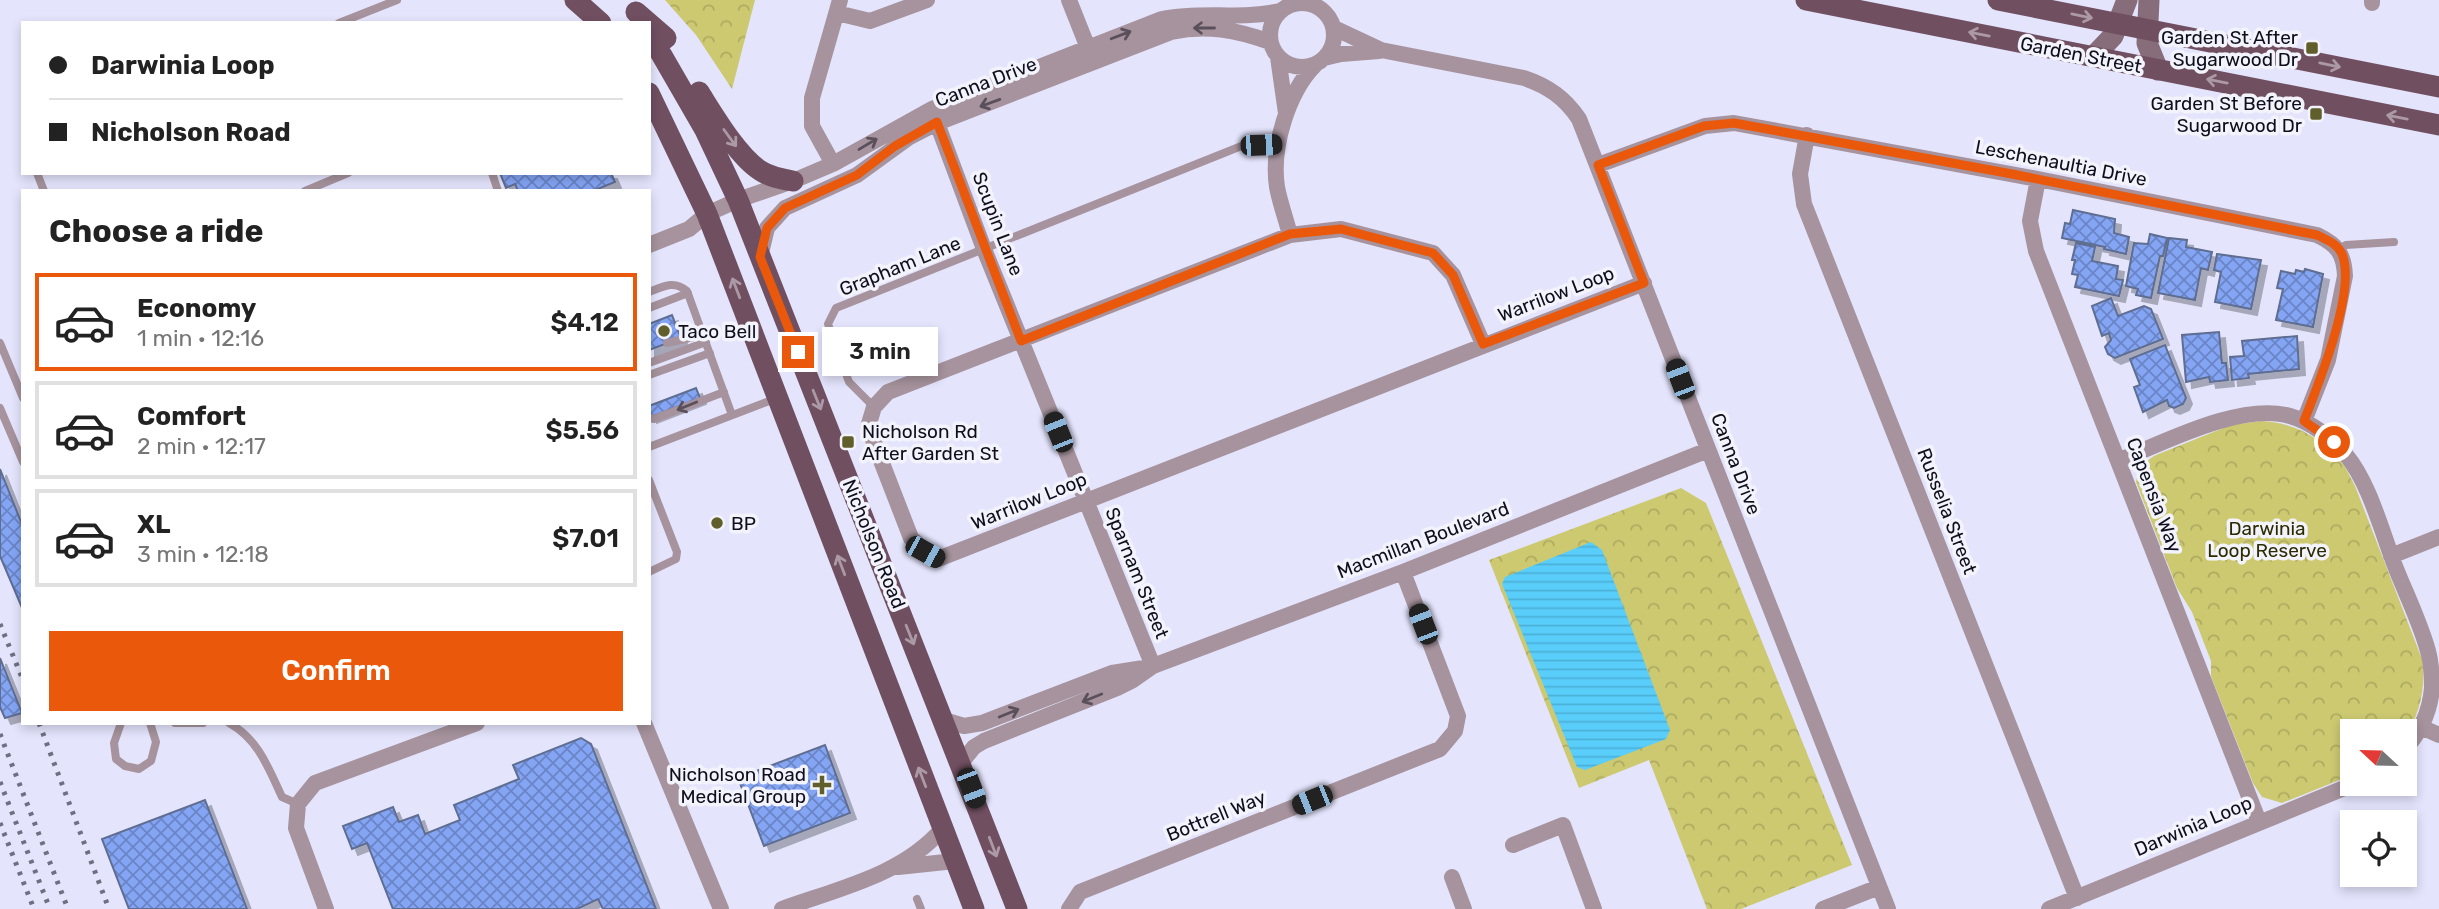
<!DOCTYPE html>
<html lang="en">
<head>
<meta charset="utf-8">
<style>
  :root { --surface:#fff; --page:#f6f6f6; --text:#222; --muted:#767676; --line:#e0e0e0; --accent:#ea580c }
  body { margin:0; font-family:Rubik,sans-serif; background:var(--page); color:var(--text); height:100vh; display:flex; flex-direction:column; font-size:26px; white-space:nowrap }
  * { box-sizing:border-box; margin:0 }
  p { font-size:23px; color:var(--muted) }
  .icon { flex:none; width:38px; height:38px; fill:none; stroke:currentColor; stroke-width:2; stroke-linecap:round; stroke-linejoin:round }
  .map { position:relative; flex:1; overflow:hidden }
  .panel { position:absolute; left:21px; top:189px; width:630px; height:536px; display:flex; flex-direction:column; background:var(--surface); border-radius:0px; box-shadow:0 4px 10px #0003 }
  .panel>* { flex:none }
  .guide { position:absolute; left:21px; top:21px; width:630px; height:154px; border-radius:0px; box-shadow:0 4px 10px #0003; display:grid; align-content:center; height:154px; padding:0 28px; background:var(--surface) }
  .needle { width:46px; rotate:292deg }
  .fabs { position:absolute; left:2340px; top:719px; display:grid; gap:14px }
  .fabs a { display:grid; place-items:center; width:77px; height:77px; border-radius:0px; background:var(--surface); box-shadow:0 4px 10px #0003; font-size:35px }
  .end { position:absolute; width:32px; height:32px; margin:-16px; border:9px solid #ea580c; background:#fff; box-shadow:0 0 0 4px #fff }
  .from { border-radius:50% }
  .bubble { position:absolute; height:49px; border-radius:0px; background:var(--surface); box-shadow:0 4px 10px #0003; font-size:23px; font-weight:600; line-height:49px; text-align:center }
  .car { position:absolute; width:21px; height:42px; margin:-21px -10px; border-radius:9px; box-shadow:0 0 5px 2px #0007; background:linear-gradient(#222 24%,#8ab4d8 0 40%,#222 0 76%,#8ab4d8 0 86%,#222 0) }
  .guide b { display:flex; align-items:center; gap:24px; height:66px; font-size:26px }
  .guide b+b { border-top:2px solid var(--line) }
  .guide i { width:18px; height:18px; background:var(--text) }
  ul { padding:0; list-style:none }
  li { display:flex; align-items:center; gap:21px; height:98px; margin:0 14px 10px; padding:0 14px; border:4px solid var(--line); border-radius:0px }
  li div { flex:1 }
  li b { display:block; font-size:26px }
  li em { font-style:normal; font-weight:600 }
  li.selected { border-color:var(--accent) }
  li>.icon { width:63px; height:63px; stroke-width:1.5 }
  h2 { padding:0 28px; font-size:32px; line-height:84px }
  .primary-button { display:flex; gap:14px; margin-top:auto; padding:14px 28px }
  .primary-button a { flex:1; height:80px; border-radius:0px; background:var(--accent); color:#fff; font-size:28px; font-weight:600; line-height:80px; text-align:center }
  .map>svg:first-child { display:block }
  .park { fill:url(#park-crowns) }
  .water { fill:url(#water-rules) }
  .building { fill:url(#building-cross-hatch); stroke:#5e6d90; stroke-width:2; filter:url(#shadow) }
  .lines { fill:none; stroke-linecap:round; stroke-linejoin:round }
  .lane { stroke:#a6939d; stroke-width:8 }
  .street { stroke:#a6939d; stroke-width:16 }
  .secondary { stroke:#876c79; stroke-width:21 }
  .primary { stroke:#704f60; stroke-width:21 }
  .rail { stroke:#6f6f82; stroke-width:5; stroke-dasharray:3.5 7; stroke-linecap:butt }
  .oneway { stroke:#ab99a6 }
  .oneway2 { stroke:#5a505c }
  .route { stroke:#ea580c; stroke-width:9 }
  .poi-dot { fill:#605e2b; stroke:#f3f3fc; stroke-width:2.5 }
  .labels { text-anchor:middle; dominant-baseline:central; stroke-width:7; stroke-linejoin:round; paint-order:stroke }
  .poi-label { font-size:19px; fill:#0f0e1c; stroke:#f3f3fc; text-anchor:end }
  .street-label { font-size:19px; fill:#0f0e1c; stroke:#f3f3fc }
  .park-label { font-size:19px; fill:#2d2b00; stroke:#f3f3fc }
</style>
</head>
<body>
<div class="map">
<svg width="2439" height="909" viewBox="0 0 2439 909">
  <defs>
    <pattern id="park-crowns" width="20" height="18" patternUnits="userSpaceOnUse" patternTransform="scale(1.75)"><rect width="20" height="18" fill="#ccc971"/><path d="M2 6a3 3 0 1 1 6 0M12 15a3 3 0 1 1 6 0" fill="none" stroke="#aeab61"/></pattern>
    <pattern id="water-rules" width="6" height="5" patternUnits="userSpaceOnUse" patternTransform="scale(1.75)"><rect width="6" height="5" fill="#59cefb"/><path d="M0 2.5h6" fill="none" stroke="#4cb0d7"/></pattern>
    <pattern id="building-cross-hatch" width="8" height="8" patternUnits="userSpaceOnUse" patternTransform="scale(1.75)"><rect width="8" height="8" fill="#84a4f4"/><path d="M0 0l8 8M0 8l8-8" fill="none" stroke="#6a84c5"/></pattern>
    <filter id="shadow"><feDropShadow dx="6" dy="6" stdDeviation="0" flood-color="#0004"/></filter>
  </defs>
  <rect width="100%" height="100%" fill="#e4e4fd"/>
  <path class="park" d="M665,0H755L732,89L696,35Z
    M2261,421C2297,423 2323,438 2345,467L2355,486L2422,659C2426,689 2420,712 2405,738L2404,732H2352V775L2282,803L2262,797L2253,783L2214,684L2211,676V661L2192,612L2177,588L2136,482C2138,468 2144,462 2156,455L2231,425Z
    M1681,488L1706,503L1852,865L1741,909H1707L1649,760L1579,788L1489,560Z"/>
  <path class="water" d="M1591,542L1602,550L1670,730L1666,739L1585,770L1577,767L1502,584L1505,577Z"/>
  <path class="building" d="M500,173H611L615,182L593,191H518L515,184L506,188Z
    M2073,210L2115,219L2114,233L2129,237L2126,254L2104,249L2105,247L2062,238L2065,223L2070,224Z
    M2150,234L2167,238L2163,256H2160L2151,298L2136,295L2138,289L2126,286L2134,243L2148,244Z
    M2169,238L2187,240L2186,247L2212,252L2208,270L2201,268L2195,300L2158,293Z
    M2076,243L2095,247L2092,261L2118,266L2116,279L2123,280L2119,296L2075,287L2078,275L2072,274L2075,260H2072Z
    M2217,254L2261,260L2251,309L2215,302L2221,272L2214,270Z
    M2305,269L2323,274L2313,327L2276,320L2283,289L2277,288L2281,271L2295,274L2296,270L2304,272Z
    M2111,298L2118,316L2144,306L2151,309L2163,339L2115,358L2108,354L2105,347L2111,340L2109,333L2102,336L2092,306Z
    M672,315L681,338L649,350V324Z
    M2219,332L2222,363H2226L2228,380L2210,382L2209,377L2186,382L2182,335Z
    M2297,336L2299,369L2248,374L2249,378L2232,380L2230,357L2244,356L2242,341Z
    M2165,345L2186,398L2183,404L2174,408L2169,406L2167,400L2143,412L2134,387L2140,385L2130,359Z
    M696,388L700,398L651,417L649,406Z
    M0,469L23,527V610L0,556Z
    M0,658L22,713L5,718L0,707Z
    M581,738L591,744L656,909H603L598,899L577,909H393L367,843L352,849L343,826L393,807L399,822L418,815L425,834L460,820L454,805L519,779L513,765Z
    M825,745L850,813L764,846L738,778Z
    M205,800L247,909H129L102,839Z"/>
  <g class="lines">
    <path class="lane" d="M339,23L397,0
      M37,173L44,191
      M492,173L498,191
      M305,191L348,173
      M2339,249L2346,245L2394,242
      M649,292C664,286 674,280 687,291L732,415
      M649,308L688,293
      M0,343L23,398
      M667,343L703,335
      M649,363L706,342
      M649,375L710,353
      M874,407L849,382L828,324L836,308L1244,145L1278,144
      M0,408L23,462
      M649,418L654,419L724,392
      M649,447L777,398
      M649,480L677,552L676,559L649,572
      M121,723L114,743L116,759L125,766L139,769L151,761L156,742L150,723
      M175,723H203
      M229,723C258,739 268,767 282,797L298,804
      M917,899L921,909"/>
    <path class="street" d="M1069,0L1088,48
      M1270 35a32 32 0 1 1 64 0a32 32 0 1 1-64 0Z
      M2372,3V0
      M837,13L870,21L927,0
      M1334,28L1381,50L1524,78C1548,86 1565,98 1579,119L1888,909
      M1278,57L1286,113
      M1324,58L1341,54L1379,51
      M937,123L984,249L1153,666
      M1807,135L1800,174L1804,204L2077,898
      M833,164L812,126V98L840,0
      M1598,165L1705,126L1734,123L2038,179L2317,235C2338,245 2344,254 2345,276L2328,360L2304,421
      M2038,179L2030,221L2036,251L2259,822
      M1290,235C1286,219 1280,203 1277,187C1271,148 1288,92 1315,65
      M649,245L689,229L707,214L738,200L793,181L833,164L932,109L1162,19C1202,11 1241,20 1280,11
      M760,257L767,228L785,208L857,175L908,138L937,123L1171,32C1206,24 1237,30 1270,42
      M1483,344L1453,275L1433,253L1341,229L1290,235L888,392L874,407L868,427L911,538L925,552L938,559L1644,283
      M2118,461C2165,442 2241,402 2290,416C2311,422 2332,438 2346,455C2369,482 2382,532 2395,566C2406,594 2420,622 2428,651C2431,662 2432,676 2432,688C2430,711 2420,733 2404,750
      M2391,556L2439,537
      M944,720L964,726L982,723L1112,673L1150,667
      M644,723L721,909
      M2421,727L2439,735
      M961,763L974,747L984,741L1117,688L1133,680L1153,666L1403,572L1708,450
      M1513,845L1563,825L1594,909
      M898,867L955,861
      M1452,877L1464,909
      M326,909L296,828L298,804L315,783L477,723
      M782,909C837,889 903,875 942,829
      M1069,909L1080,892L1440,749L1455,731L1458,716L1403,572
      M1823,909L1879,887
      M2049,909L2354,784"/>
    <path class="secondary" d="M2149,0L2147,43L2158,70
      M2094,56L2113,36L2127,0"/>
    <path class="primary" d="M575,0L601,23
      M1806,0L2439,125
      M1998,0L2439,87
      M636,12L666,38
      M649,33L705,130L738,200L1017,909
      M699,92C713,114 738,157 761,171C770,177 782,179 793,181
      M649,93L707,214L974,909"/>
    <path class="rail" d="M0,624L23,680
      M39,723L109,909
      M0,734L68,909
      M0,782L50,909
      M0,823L34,909"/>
  </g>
  <defs><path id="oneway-shaft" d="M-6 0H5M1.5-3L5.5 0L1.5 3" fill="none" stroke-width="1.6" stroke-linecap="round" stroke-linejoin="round" transform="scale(1.75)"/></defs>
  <g class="oneway">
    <use href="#oneway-shaft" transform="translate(2082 16) rotate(12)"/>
    <use href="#oneway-shaft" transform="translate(1979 34) rotate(-169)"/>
    <use href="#oneway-shaft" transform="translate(2330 65) rotate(12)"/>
    <use href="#oneway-shaft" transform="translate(2217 81) rotate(-169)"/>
    <use href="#oneway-shaft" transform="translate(2397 117) rotate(-169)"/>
    <use href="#oneway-shaft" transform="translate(730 138) rotate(54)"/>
    <use href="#oneway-shaft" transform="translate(736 288) rotate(-111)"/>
    <use href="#oneway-shaft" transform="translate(817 400) rotate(68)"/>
    <use href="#oneway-shaft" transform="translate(841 565) rotate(-111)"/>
    <use href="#oneway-shaft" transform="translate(910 635) rotate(68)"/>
    <use href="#oneway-shaft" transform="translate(922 777) rotate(-111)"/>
    <use href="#oneway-shaft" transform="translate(993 847) rotate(69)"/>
  </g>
  <g class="oneway2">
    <use href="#oneway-shaft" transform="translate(1204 28) rotate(180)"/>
    <use href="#oneway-shaft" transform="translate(1121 35) rotate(-21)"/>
    <use href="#oneway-shaft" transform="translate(990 103) rotate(160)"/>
    <use href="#oneway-shaft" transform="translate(868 144) rotate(-31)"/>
    <use href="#oneway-shaft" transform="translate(687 406) rotate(158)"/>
    <use href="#oneway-shaft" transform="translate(1092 698) rotate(158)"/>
    <use href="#oneway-shaft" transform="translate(1009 713) rotate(-22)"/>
  </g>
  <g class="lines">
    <path class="route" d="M798,352L760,257L767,228L785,208L857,175L895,146L937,122L1021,341L1290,234L1341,229L1433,253L1453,275L1483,344L1644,283L1598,165L1704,126L1734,123L2012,174L2317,235C2327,240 2338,244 2342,254C2357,290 2318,385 2304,421L2334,442"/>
  </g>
  <g class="poi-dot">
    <rect x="2305" y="41" width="14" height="14" rx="3.5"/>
    <rect x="2309" y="107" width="14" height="14" rx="3.5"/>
    <circle cx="664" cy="331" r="7"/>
    <rect x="841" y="435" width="14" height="14" rx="3.5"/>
    <circle cx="717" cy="523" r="7"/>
    <path d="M818.5 774.5h7v7h7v7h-7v7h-7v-7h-7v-7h7z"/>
  </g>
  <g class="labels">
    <g class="poi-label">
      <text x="2298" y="37">Garden St After<tspan x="2298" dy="22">Sugarwood Dr</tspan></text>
      <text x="2302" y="103">Garden St Before<tspan x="2302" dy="22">Sugarwood Dr</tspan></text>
      <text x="678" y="331" text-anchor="start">Taco Bell</text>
      <text x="862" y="431" text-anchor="start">Nicholson Rd<tspan x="862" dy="22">After Garden St</tspan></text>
      <text x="731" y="523" text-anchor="start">BP</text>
      <text x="806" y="774">Nicholson Road<tspan x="806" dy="22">Medical Group</tspan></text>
    </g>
    <g class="street-label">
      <text transform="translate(2081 55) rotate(11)">Garden Street</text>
      <text transform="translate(986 82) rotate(-21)">Canna Drive</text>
      <text transform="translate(2061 163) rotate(11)">Leschenaultia Drive</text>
      <text transform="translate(998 224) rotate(69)">Scupin Lane</text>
      <text transform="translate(900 266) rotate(-22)">Grapham Lane</text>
      <text transform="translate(1556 294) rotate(-21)">Warrilow Loop</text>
      <text transform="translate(1736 464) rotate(69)">Canna Drive</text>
      <text transform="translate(2154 495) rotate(69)">Capensia Way</text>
      <text transform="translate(1029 501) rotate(-22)">Warrilow Loop</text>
      <text transform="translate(1947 511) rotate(69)">Russelia Street</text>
      <text transform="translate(1423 540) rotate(-21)">Macmillan Boulevard</text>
      <text transform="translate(874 544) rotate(68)">Nicholson Road</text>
      <text transform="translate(1137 573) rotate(68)">Sparnam Street</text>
      <text transform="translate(1216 816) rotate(-22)">Bottrell Way</text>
      <text transform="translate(2193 826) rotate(-23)">Darwinia Loop</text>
    </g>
    <g class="park-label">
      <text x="2267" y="528">Darwinia<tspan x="2267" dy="22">Loop Reserve</tspan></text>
    </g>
  </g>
</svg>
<div class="fabs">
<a><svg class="needle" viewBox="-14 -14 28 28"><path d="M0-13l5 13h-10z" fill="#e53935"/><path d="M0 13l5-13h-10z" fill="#767676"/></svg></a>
<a><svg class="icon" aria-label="locate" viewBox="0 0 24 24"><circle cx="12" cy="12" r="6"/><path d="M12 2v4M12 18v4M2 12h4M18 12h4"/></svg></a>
</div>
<i class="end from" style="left:2334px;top:442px"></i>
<i class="end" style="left:798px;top:352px"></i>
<div class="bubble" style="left:822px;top:327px;width:116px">3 min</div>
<i class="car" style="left:1261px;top:145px;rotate:88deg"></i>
<i class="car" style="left:1680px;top:379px;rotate:339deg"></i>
<i class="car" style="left:1058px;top:432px;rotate:338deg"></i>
<i class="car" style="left:925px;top:552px;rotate:119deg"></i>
<i class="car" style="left:1423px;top:624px;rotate:339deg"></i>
<i class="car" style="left:971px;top:788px;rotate:159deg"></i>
<i class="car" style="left:1312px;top:800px;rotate:248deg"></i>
<div class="guide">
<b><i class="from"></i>Darwinia Loop</b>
<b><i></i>Nicholson Road</b>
</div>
<section class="panel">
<h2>Choose a ride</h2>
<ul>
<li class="selected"><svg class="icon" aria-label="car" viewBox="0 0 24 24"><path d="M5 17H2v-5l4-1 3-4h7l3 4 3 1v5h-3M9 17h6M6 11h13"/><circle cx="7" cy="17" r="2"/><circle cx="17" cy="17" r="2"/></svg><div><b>Economy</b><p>1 min · 12:16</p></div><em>$4.12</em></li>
<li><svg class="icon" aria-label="car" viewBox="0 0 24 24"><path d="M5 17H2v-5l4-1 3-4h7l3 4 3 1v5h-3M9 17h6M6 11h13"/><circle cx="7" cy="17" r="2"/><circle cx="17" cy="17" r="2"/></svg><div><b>Comfort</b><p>2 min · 12:17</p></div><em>$5.56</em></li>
<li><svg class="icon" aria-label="car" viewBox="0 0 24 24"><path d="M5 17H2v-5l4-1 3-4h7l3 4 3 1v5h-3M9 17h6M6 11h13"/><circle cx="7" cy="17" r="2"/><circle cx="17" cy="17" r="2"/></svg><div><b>XL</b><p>3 min · 12:18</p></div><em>$7.01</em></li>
</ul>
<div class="primary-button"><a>Confirm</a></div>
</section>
</div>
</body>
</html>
